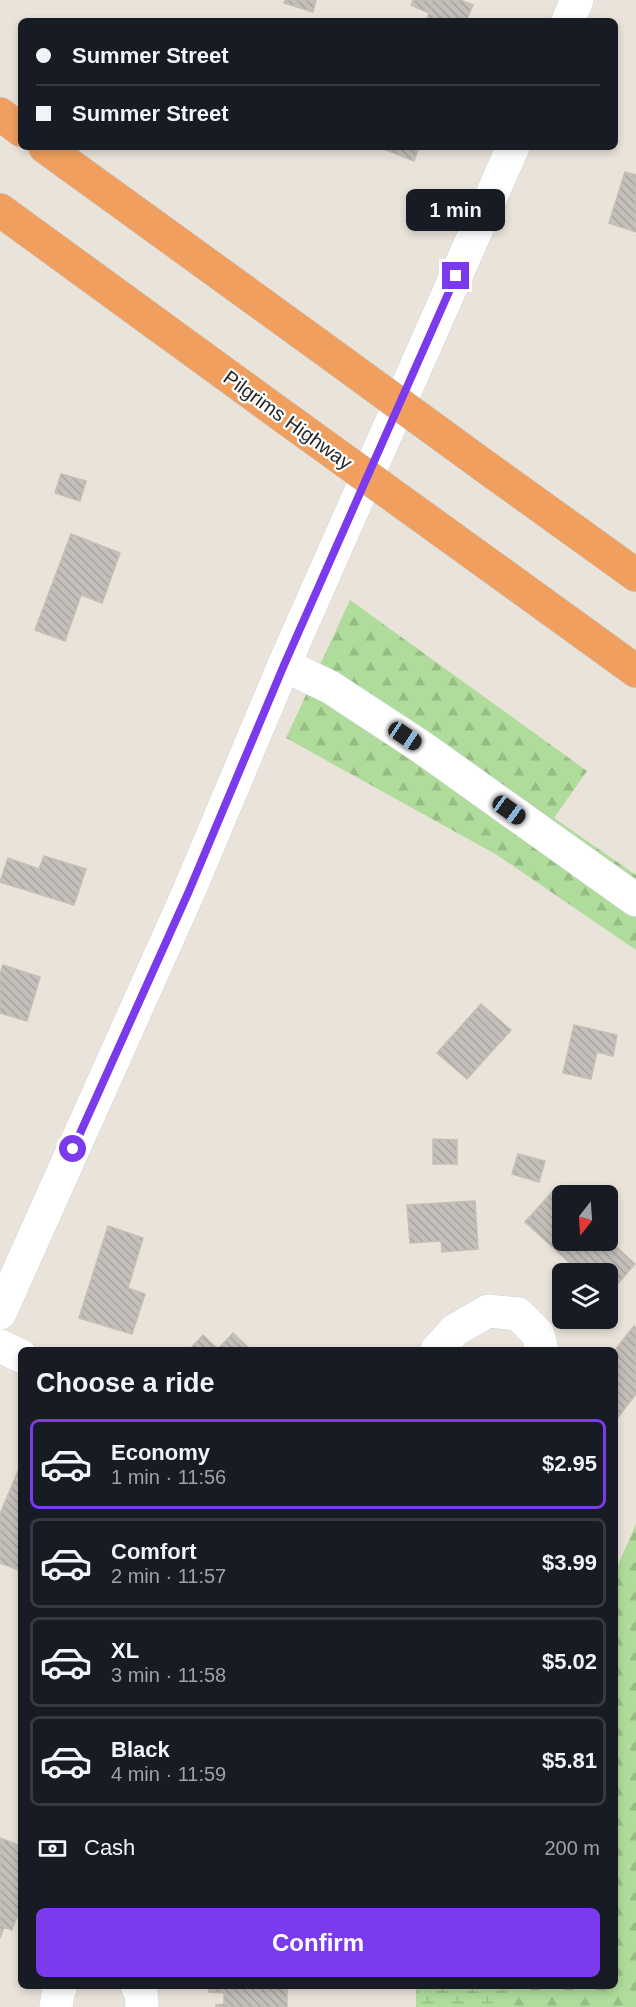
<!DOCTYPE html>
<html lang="en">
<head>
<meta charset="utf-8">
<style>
  :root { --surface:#171b24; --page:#242831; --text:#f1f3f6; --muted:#9ea1a6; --line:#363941; --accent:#7c3aed }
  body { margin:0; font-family:Helvetica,sans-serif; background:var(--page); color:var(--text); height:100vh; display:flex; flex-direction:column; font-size:22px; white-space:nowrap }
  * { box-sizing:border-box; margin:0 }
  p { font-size:20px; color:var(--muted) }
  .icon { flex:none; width:33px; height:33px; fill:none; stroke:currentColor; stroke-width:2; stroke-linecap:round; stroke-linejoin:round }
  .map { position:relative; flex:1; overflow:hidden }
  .sheet { position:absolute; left:18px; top:1347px; width:600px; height:642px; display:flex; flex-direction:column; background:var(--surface); border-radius:9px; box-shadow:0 3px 9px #0003 }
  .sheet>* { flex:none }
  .hud { position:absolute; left:18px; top:18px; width:600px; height:132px; border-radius:9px; box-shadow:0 3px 9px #0003; display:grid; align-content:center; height:132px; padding:0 18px; background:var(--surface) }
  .needle { width:39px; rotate:197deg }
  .fabs { position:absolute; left:552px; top:1185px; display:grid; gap:12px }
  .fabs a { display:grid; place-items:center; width:66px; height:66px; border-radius:9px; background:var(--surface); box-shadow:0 3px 9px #0003; font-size:30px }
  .end { position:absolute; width:27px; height:27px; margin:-14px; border:8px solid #7c3aed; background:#fff; box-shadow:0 0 0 3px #fff }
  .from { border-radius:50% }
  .bubble { position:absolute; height:42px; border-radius:9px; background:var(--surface); box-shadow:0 3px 9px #0003; font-size:20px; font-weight:700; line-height:42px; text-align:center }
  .car { position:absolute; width:18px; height:36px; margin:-18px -9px; border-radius:8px; box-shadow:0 0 4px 2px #0007; background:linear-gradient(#222 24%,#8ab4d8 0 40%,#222 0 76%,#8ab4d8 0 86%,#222 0) }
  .hud b { display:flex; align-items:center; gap:21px; height:57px; font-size:22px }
  .hud b+b { border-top:2px solid var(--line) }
  .hud i { width:15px; height:15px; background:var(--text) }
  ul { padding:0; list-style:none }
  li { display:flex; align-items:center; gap:18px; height:90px; margin:0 12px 9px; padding:0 6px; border:3px solid var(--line); border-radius:9px }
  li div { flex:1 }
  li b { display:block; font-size:22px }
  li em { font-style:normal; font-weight:700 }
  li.active { border-color:var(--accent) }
  li>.icon { width:54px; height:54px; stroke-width:1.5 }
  h2 { padding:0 18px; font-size:27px; line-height:72px }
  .pay { display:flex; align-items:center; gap:15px; height:66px; padding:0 18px; font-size:22px }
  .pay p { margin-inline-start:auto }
  .button { display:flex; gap:12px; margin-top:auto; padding:12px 18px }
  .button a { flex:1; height:69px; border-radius:9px; background:var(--accent); color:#fff; font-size:24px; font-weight:700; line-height:69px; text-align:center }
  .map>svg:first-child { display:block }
  .forest { fill:url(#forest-firs) }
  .wetland { fill:url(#wetland-marsh) }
  .building { fill:url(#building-back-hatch); stroke:#c4beb4; stroke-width:1.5 }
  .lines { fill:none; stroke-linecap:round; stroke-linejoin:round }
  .minor-casing { stroke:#cfd2df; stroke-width:34 }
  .highway-casing { stroke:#c3c3c3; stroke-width:34 }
  .minor { stroke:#fff; stroke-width:33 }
  .highway { stroke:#f09f5e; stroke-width:33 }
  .highway-bridge-casing { stroke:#c3c3c3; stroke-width:34; stroke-linecap:butt }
  .highway-bridge { stroke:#f09f5e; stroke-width:33 }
  .route { stroke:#7c3aed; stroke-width:8 }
  .labels { text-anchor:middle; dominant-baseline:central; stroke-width:4.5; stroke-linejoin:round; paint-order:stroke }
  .street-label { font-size:20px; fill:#272727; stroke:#fff }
</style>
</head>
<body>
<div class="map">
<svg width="636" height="2007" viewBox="0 0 636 2007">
  <defs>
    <pattern id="forest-firs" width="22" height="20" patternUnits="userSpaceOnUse" patternTransform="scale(1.5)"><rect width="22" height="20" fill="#afdc9a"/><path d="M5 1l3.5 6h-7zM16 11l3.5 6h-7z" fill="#97bd85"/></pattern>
    <pattern id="wetland-marsh" width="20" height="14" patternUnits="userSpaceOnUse" patternTransform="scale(1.5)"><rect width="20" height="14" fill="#afdc9a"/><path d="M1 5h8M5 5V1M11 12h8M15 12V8" fill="none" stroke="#97bd85"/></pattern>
    <pattern id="building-back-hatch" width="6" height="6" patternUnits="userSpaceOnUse" patternTransform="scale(1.5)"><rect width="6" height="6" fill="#c4bfba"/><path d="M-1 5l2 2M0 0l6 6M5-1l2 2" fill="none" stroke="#a8a4a0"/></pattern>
  </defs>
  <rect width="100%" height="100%" fill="#e9e3da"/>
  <path class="forest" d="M350,600L587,771L554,818L636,875V950L497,855L286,738Z
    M636,1524V2007H428L437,1986H615V1572Z"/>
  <path class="wetland" d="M416,1986H506L508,2007H416Z"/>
  <path class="building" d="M285,0H316L313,12L284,3Z
    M413,0H460L473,5L466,21H426L429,13L411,5Z
    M379,147H419L414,161Z
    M625,172L636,175V232L609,223Z
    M61,474L86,481L80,501L55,493Z
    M71,534L120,553L102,603L81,595L65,641L35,630Z
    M44,856L86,869L74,905L0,882L8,858L39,869Z
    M3,965L40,977L27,1021L0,1013V974Z
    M481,1004L511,1030L467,1079L437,1053Z
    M574,1025L617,1035L613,1056L597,1052L591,1079L563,1073Z
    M433,1139L457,1140V1164H433Z
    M518,1154L545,1161L539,1182L512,1174Z
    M553,1191L562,1200V1240L608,1239L635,1264L608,1295V1274H582L525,1222Z
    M475,1201L478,1249L442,1252L441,1241L410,1243L407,1205Z
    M108,1226L143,1238L128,1288L145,1294L132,1334L79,1318Z
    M634,1326L636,1328V1394L615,1421V1350Z
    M233,1333L251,1350H189L203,1335L218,1349Z
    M21,1464V1571L0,1563V1514Z
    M0,1838L21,1846V1906L12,1930L4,1927L0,1938Z
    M209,1986H287V2007H216V2005L224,2004V1993L209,1992Z"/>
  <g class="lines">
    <defs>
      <path id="minor" d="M568,21L577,0
        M284,665L330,687L420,746L636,900
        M0,1313L189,891L284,665L513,147
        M0,1346L21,1356
        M437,1350L455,1330L488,1311L518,1314L538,1334L542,1350
        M137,1986L141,1993L142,2007
        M56,2007L58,1993L61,1986"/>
      <path id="highway" d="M0,114L21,130
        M45,147L317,344
        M0,210L287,419
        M483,465L636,575
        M452,538L636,671"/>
    </defs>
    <use href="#minor" class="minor-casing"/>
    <use href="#highway" class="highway-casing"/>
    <use href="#minor" class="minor"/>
    <use href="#highway" class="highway"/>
    <defs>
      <path id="highway-bridge" d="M317,344L483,465
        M287,419L452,538"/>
    </defs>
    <use href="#highway-bridge" class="highway-bridge-casing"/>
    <use href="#highway-bridge" class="highway-bridge"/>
  </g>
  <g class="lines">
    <path class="route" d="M73,1149L189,891L284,665L456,276"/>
  </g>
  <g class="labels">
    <g class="street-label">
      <text transform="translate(288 420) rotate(36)">Pilgrims Highway</text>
    </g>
  </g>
</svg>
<div class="fabs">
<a><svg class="needle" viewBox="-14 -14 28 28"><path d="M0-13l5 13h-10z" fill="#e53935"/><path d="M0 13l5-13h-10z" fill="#9ea1a6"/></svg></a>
<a><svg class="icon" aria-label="layers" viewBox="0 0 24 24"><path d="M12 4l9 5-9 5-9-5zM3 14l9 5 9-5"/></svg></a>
</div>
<i class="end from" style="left:73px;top:1149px"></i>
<i class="end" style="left:456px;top:276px"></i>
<div class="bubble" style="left:406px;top:189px;width:99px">1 min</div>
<i class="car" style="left:405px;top:736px;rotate:124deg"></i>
<i class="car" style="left:509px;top:810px;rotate:126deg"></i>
<div class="hud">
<b><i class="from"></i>Summer Street</b>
<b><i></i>Summer Street</b>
</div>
<section class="sheet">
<h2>Choose a ride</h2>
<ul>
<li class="active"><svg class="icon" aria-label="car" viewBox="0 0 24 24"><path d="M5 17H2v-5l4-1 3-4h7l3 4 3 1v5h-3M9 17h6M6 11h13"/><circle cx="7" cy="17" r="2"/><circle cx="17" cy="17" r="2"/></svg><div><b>Economy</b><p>1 min · 11:56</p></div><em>$2.95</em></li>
<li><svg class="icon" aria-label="car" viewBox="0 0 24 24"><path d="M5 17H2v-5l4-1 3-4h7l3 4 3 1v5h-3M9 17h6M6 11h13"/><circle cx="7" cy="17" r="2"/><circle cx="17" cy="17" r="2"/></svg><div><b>Comfort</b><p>2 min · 11:57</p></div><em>$3.99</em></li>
<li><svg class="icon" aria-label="car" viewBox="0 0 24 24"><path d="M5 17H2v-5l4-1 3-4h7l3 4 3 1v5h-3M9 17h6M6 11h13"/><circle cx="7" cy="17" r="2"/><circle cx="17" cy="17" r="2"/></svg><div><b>XL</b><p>3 min · 11:58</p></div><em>$5.02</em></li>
<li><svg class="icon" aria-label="car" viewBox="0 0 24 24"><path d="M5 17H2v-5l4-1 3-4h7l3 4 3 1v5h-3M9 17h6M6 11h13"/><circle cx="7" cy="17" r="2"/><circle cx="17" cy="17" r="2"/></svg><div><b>Black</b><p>4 min · 11:59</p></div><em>$5.81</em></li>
</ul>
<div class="pay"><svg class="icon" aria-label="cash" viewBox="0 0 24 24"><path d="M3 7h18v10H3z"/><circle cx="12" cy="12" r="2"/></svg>Cash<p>200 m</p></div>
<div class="button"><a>Confirm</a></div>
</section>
</div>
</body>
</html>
